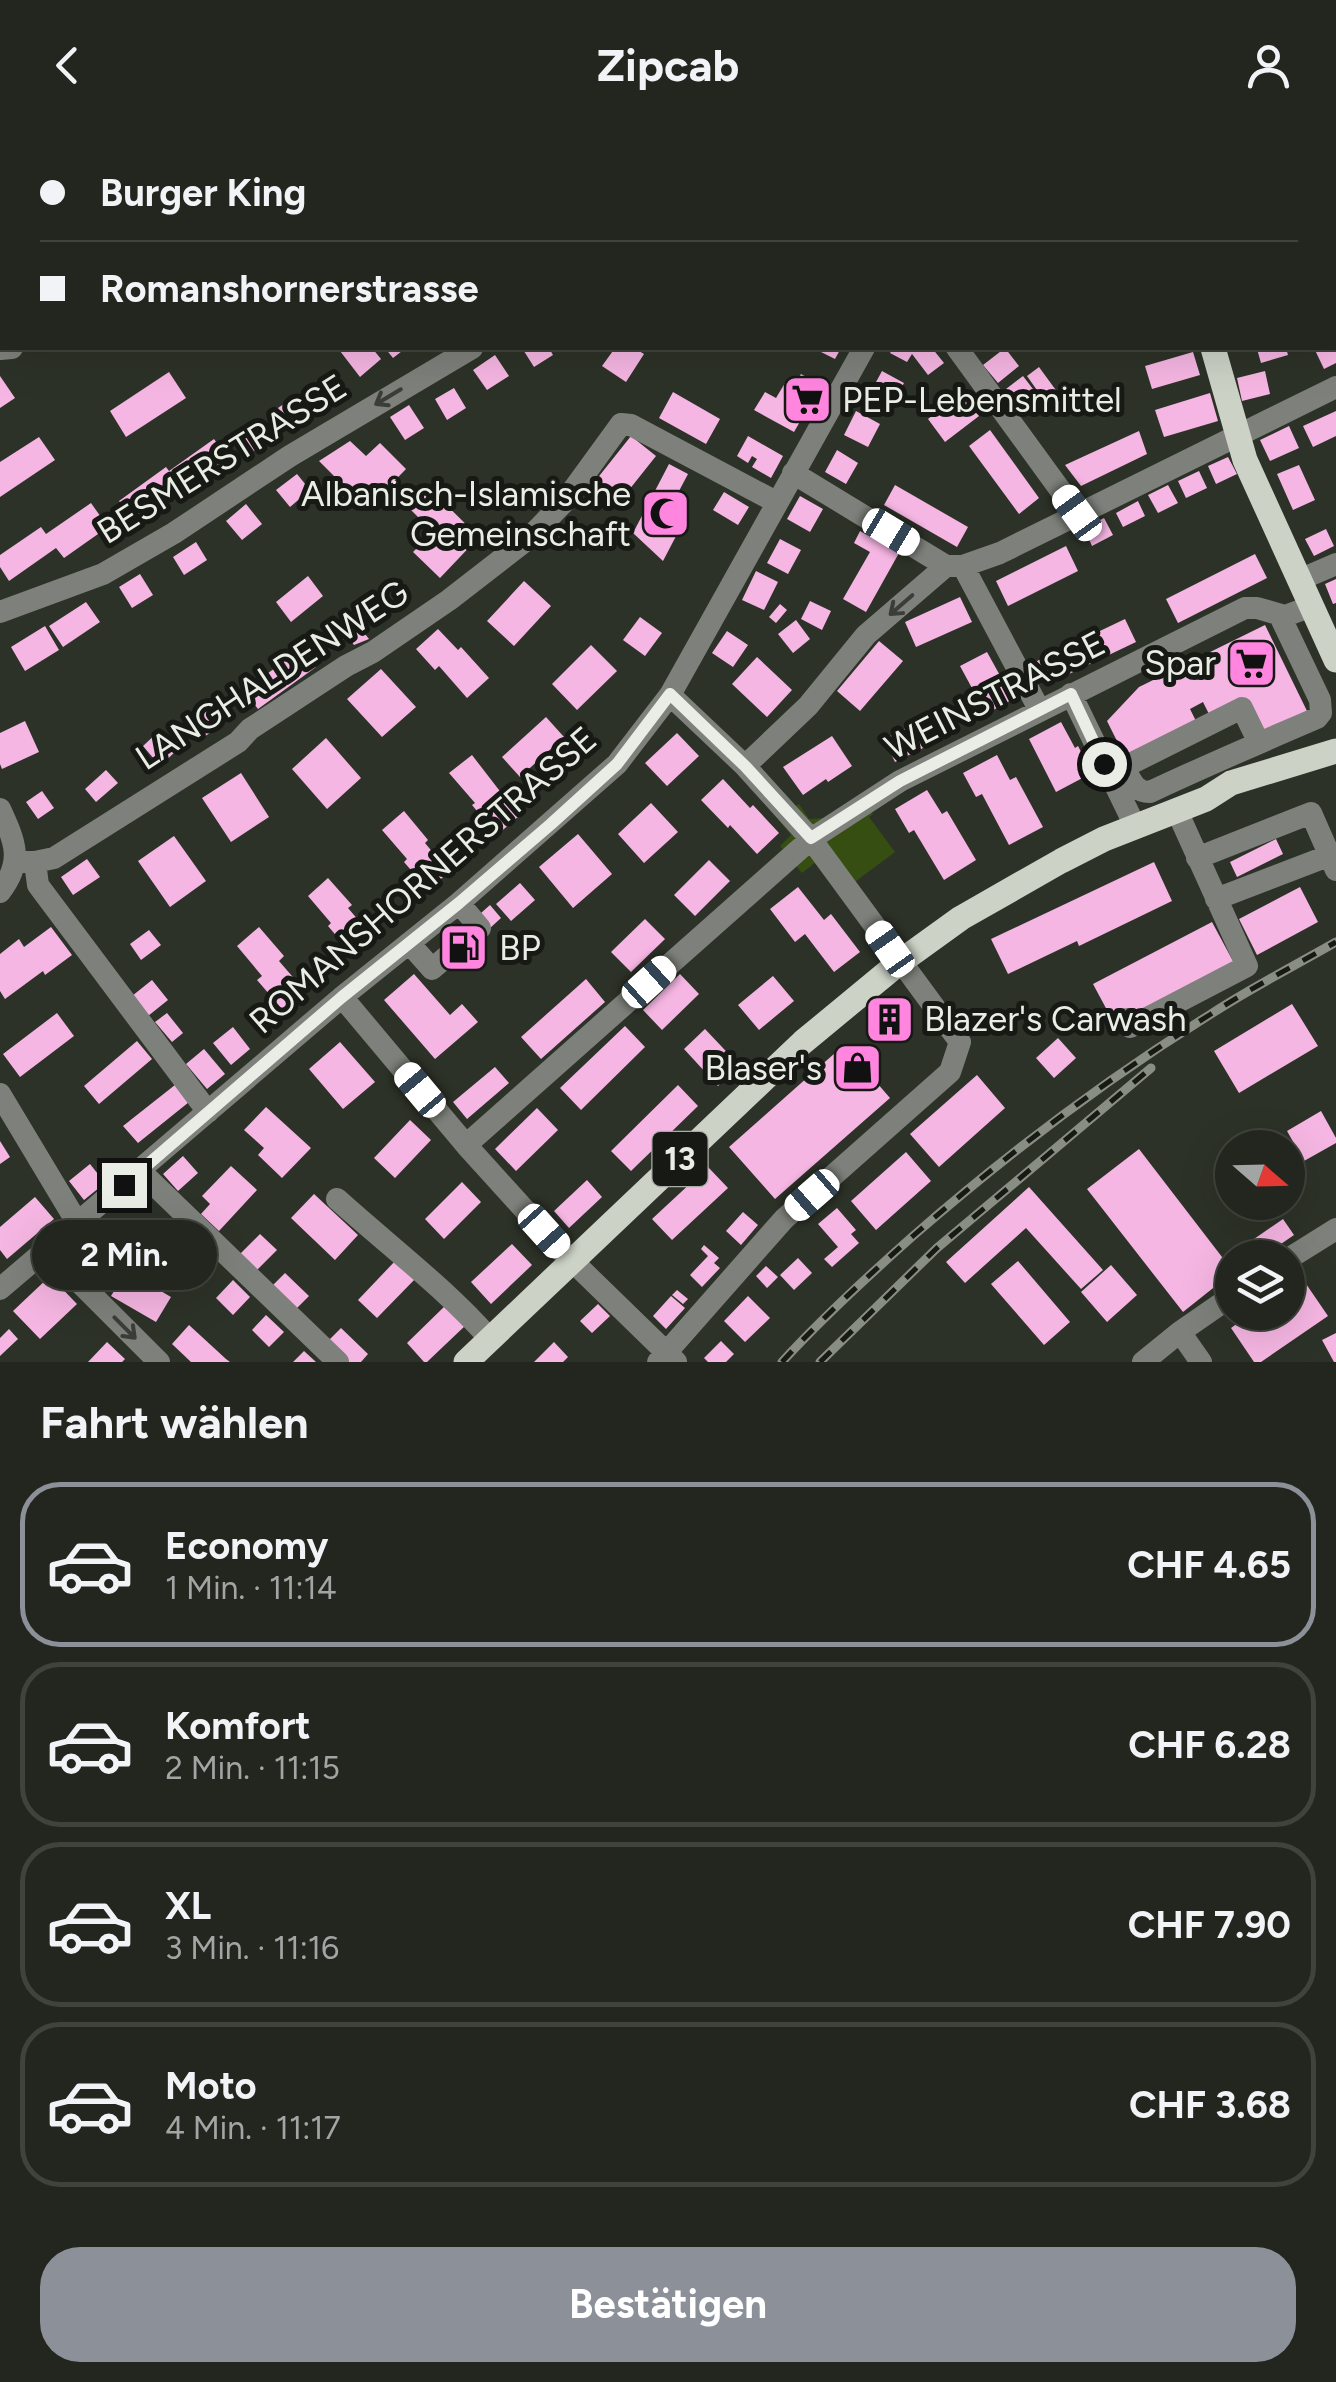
<!DOCTYPE html>
<html lang="de">
<head>
<meta charset="utf-8">
<style>
  :root { --surface:#22261e; --page:#2a2e27; --text:#f1f3f6; --muted:#a2a5a4; --line:#3f433c; --accent:#8c9099 }
  body { margin:0; font-family:Figtree,sans-serif; background:var(--page); color:var(--text); height:100vh; display:flex; flex-direction:column; font-size:38px; white-space:nowrap }
  * { box-sizing:border-box; margin:0 }
  p { font-size:32px; color:var(--muted) }
  .icon { flex:none; width:55px; height:55px; fill:none; stroke:currentColor; stroke-width:2; stroke-linecap:round; stroke-linejoin:round }
  .map { position:relative; height:1232px; overflow:hidden }
  .side { display:flex; flex-direction:column; background:var(--surface); flex:1 }
  .side>* { flex:none }
  .top-card { position:absolute; left:0px; top:0px; width:1338px; height:220px; box-shadow:0 10px 40px #0002,0 0 0 2px var(--line); display:grid; align-content:center; height:220px; padding:0 40px; background:var(--surface) }
  .needle { width:65px; rotate:110deg }
  .controls { position:absolute; left:1215px; top:1000px; display:grid; gap:20px }
  .controls a { display:grid; place-items:center; width:90px; height:90px; border-radius:50%; background:var(--surface); box-shadow:0 10px 40px #0002,0 0 0 2px var(--line); font-size:50px }
  .end { position:absolute; width:45px; height:45px; margin:-22px; border:12px solid #e9ede6; background:#111; box-shadow:0 0 0 5px #111 }
  .from { border-radius:50% }
  .bubble { position:absolute; height:70px; border-radius:35px; background:var(--surface); box-shadow:0 10px 40px #0002,0 0 0 2px var(--line); font-size:32px; font-weight:700; line-height:70px; text-align:center }
  .car { position:absolute; width:30px; height:60px; margin:-30px -15px; border-radius:12px; box-shadow:0 0 8px 2px #0007; background:linear-gradient(#fff 24%,#345 0 40%,#fff 0 76%,#345 0 86%,#fff 0) }
  .top-card b { display:flex; align-items:center; gap:35px; height:95px; font-size:38px }
  .top-card b+b { border-top:2px solid var(--line) }
  .top-card i { width:25px; height:25px; background:var(--text) }
  ul { padding:0; list-style:none }
  li { display:flex; align-items:center; gap:30px; height:165px; margin:0 20px 15px; padding:0 20px; border:5px solid var(--line); border-radius:40px }
  li div { flex:1 }
  li b { display:block; font-size:38px }
  li em { font-style:normal; font-weight:700 }
  li.active { border-color:var(--accent) }
  li>.icon { width:90px; height:90px; stroke-width:1.5 }
  h2 { padding:0 40px; font-size:45px; line-height:120px }
  .cta { display:flex; gap:20px; margin-top:auto; padding:20px 40px }
  .cta a { flex:1; height:115px; border-radius:40px; background:var(--accent); color:#fff; font-size:40px; font-weight:700; line-height:115px; text-align:center }
  header { display:flex; justify-content:space-between; align-items:center; height:130px; padding:0 40px; background:var(--surface); font-size:45px; font-weight:700 }
  .map>svg:first-child { display:block }
  .green { fill:#364e12 }
  .building { fill:#f6b6e3 }
  .lines { fill:none; stroke-linecap:round; stroke-linejoin:round }
  .minor { stroke:#7e817b; stroke-width:22 }
  .major { stroke:#ccd2c6; stroke-width:25 }
  .rail-casing { stroke:#898e85; stroke-width:9 }
  .rail { stroke:#171914; stroke-width:5; stroke-dasharray:15; stroke-linecap:butt }
  .oneway { stroke:#3b3d38 }
  .route { stroke:#e9ede6; stroke-width:12 }
  .labels { text-anchor:middle; dominant-baseline:central; stroke-width:10; stroke-linejoin:round; paint-order:stroke }
  .shield { fill:#171914; stroke:#aaada7; stroke-width:2.5 }
  .shield-label { font-size:32px; font-weight:bold; fill:#e9ede6 }
  .poi-label { font-size:35px; fill:#e9ede6; stroke:#171914; text-anchor:start }
  .street-label { font-size:35px; fill:#e9ede6; stroke:#171914 }
</style>
</head>
<body>
<header><svg class="icon" aria-label="back" viewBox="0 0 24 24"><path d="M15 5l-7 7 7 7"/></svg>Zipcab<svg class="icon" aria-label="person" viewBox="0 0 24 24"><circle cx="12" cy="8" r="4"/><path d="M4 21q1-7 8-7t8 7"/></svg></header>
<div class="map">
<svg width="1336" height="1232" viewBox="0 0 1336 1232">
  <rect width="100%" height="100%" fill="#2d3228"/>
  <path class="green" d="M860,667L873,684L869,687L895,722L840,763L816,732L802,743L780,716L791,705L778,689L799,674L809,689L826,688Z"/>
  <path class="building" d="M344,218H372L381,229L360,247L340,221Z
    M385,218H406L393,228Z
    M522,218H549L553,225L534,237Z
    M615,218H634L644,224L626,252L602,236Z
    M813,218H841L835,229Z
    M893,218H932L944,233L928,245L912,224L907,232L890,223Z
    M1005,218L1019,236L998,253L983,235Z
    M1262,218H1286L1288,225L1261,233L1257,219Z
    M1314,218H1336V233L1324,239Z
    M1193,222L1200,245L1152,259L1145,236Z
    M495,225L509,246L487,260L473,240Z
    M1039,237L1058,263L1046,273L1027,246Z
    M882,241L904,253L891,277L869,265Z
    M1265,241L1270,264L1242,271L1237,248Z
    M169,242L186,268L126,307L110,281Z
    M801,244L821,255L794,302L754,280L765,262L776,268L785,253L793,257Z
    M0,246L15,268L0,278Z
    M1023,246L1036,263L1019,276L1006,259Z
    M454,258L466,278L447,290L435,269Z
    M673,262L720,289L706,314L659,288Z
    M962,263L979,286L945,312L928,289Z
    M1210,263L1218,291L1164,307L1155,280Z
    M298,264L310,282L290,296L278,278Z
    M409,275L424,298L405,310L390,287Z
    M856,281L880,294L868,317L844,305Z
    M1336,281V306L1313,317L1303,296Z
    M260,292L272,309L254,321L242,304Z
    M1289,296L1299,318L1270,331L1260,310Z
    M990,300L1039,368L1019,384L969,316Z
    M1139,301L1147,324L1081,356L1065,335Z
    M631,306L656,326L617,375L592,355Z
    M748,306L783,326L771,348L752,337L757,329L752,326L748,333L737,326Z
    M39,307L55,330L0,367V332Z
    M214,309L228,329L135,395L119,371L166,337L169,341Z
    M350,311L366,326L380,313L406,339L367,379L319,331Z
    M837,320L858,333L846,354L825,342Z
    M1228,327L1237,344L1216,354L1208,336Z
    M669,334L688,344L670,378L686,387L663,431L633,403Z
    M1299,335L1315,370L1293,380L1277,344Z
    M1199,341L1207,358L1186,368L1178,351Z
    M297,344L310,360L290,377L276,360Z
    M895,355L968,397L957,417L884,375Z
    M1168,355L1178,373L1158,383L1148,365Z
    M430,359L479,407L440,448L413,422L433,402L410,379Z
    M724,362L749,377L738,395L713,380Z
    M800,366L823,379L810,402L787,389Z
    M1138,371L1145,386L1123,397L1116,383Z
    M91,373L108,397L64,428L56,418L9,451L0,437V425L41,397L46,404Z
    M246,374L262,394L242,410L226,391Z
    M1104,388L1113,405L1092,416L1084,398Z
    M1326,399L1334,416L1314,426L1305,409Z
    M860,401L899,423L866,482L843,469L870,422L854,413Z
    M780,409L801,420L788,444L767,433Z
    M196,412L207,430L184,445L173,427Z
    M1066,416L1078,441L1008,476L996,451Z
    M1255,424L1267,448L1178,493L1166,469Z
    M756,441L778,452L764,480L742,470Z
    M140,444L153,465L132,478L119,457Z
    M308,446L323,466L291,492L276,472Z
    M1336,449V473L1333,474L1325,454Z
    M524,451L551,476L514,516L487,491Z
    M960,467L972,492L916,517L905,492Z
    M810,471L831,481L822,500L801,489Z
    M86,472L100,492L63,517L49,496Z
    M780,474L787,480L776,493L769,487Z
    M348,483L369,509L354,515L348,507L342,511L330,497Z
    M640,487L662,503L645,526L623,510Z
    M1125,489L1136,512L1048,554L1037,531Z
    M796,490L810,509L793,523L778,504Z
    M1265,495L1307,581L1259,604L1242,570L1210,586L1203,572L1190,579L1196,591L1125,627L1107,591L1139,557Z
    M45,496L59,520L25,541L11,517Z
    M438,499L458,520L461,517L489,548L467,568L439,536L435,540L416,519Z
    M727,501L748,515L733,537L712,523Z
    M879,511L903,531L860,581L837,561Z
    M591,515L617,541L577,580L552,554Z
    M302,518L316,537L258,579L244,561Z
    M987,522L1013,569L986,584L960,536Z
    M757,527L792,560L767,587L732,554Z
    M381,539L416,577L382,607L347,569Z
    M209,578L221,596L202,608L191,590Z
    M935,583L947,606L895,632L884,609Z
    M546,587L564,607L520,647L502,627Z
    M25,591L39,622L2,639L0,634V603Z
    M1061,592L1075,618L1078,616L1092,643L1056,662L1029,609Z
    M159,601L176,621L160,636L143,616Z
    M677,603L699,626L667,656L645,633Z
    M832,606L852,636L828,652L826,649L803,665L783,637Z
    M326,608L361,648L327,679L292,639Z
    M472,625L519,686L497,705L472,675L475,673L449,643Z
    M997,625L1010,650L1016,647L1043,697L1009,715L982,664L976,667L963,643Z
    M106,640L118,653L96,672L85,659Z
    M241,643L269,687L231,712L202,668Z
    M723,649L750,678L753,675L779,703L757,724L730,695L728,698L701,670Z
    M927,660L942,684L947,681L976,730L944,750L914,700L909,703L895,679Z
    M42,661L54,678L38,689L26,672Z
    M651,673L678,702L644,733L618,704Z
    M404,681L428,710L425,713L449,742L428,760L404,732L407,729L382,700Z
    M578,704L612,744L573,778L539,737Z
    M174,706L206,751L170,777L138,731Z
    M1276,709L1283,724L1237,747L1230,732Z
    M87,729L100,747L73,765L61,747Z
    M709,730L730,751L695,786L674,765Z
    M1154,732L1172,771L1079,816L1077,811L1008,844L991,809Z
    M328,748L352,775L348,778L371,805L351,823L328,796L331,793L308,766Z
    M520,753L535,770L511,791L496,774Z
    M798,757L824,790L831,784L860,822L834,842L805,804L795,812L770,779Z
    M1300,757L1318,792L1257,825L1239,789Z
    M490,775L501,788L489,799L481,783Z
    M645,789L665,809L631,842L611,822Z
    M1212,792L1234,833L1115,895L1093,854Z
    M51,797L72,825L45,845L43,841L5,869L0,861V824L19,809L24,817Z
    M259,797L284,826L279,831L304,860L282,879L257,850L262,846L237,816Z
    M149,800L161,815L141,830L130,814Z
    M479,818L483,823L463,841L458,836Z
    M414,844L450,885L462,874L478,892L435,929L384,870Z
    M680,844L699,864L662,900L643,880Z
    M773,846L794,871L759,900L738,875Z
    M586,849L605,872L541,929L521,907Z
    M152,850L168,870L148,886L132,866Z
    M901,870L910,882L876,908L867,896Z
    M1292,874L1318,916L1239,963L1214,921Z
    M57,883L74,906L20,947L3,924Z
    M167,883L183,903L172,912L155,892Z
    M625,896L645,917L581,980L560,958Z
    M233,897L250,919L231,935L213,913Z
    M705,899L740,936L718,956L684,919Z
    M1058,908L1076,928L1054,948L1036,928Z
    M137,911L152,929L99,974L84,956Z
    M340,912L375,952L343,979L309,939Z
    M844,915L890,968L775,1069L729,1017Z
    M204,919L225,944L207,959L186,934Z
    M495,937L509,953L467,989L453,972Z
    M977,945L1005,978L939,1037L910,1004Z
    M180,951L194,968L138,1013L123,996Z
    M678,955L698,976L631,1041L611,1021Z
    M266,977L311,1018L282,1048L258,1025L264,1018L244,1000Z
    M537,978L558,1000L516,1041L495,1019Z
    M1321,981L1336,1008V1013L1304,1031L1287,1001Z
    M410,990L431,1010L395,1048L374,1028Z
    M0,1011L10,1027L0,1034Z
    M1139,1019L1232,1140V1143L1183,1182L1087,1059Z
    M906,1022L931,1051L876,1100L851,1071Z
    M183,1026L198,1043L178,1061L163,1044Z
    M90,1034L105,1053L84,1070L69,1051Z
    M231,1036L257,1060L219,1101L201,1084L210,1074L202,1066Z
    M708,1037L728,1058L672,1110L652,1089Z
    M587,1050L602,1067L569,1098L554,1081Z
    M462,1052L481,1072L444,1109L425,1089Z
    M1029,1057L1103,1140L1081,1159L1026,1098L965,1153L946,1132Z
    M314,1064L358,1105L335,1130L291,1088Z
    M35,1067L54,1089L7,1129L0,1120V1097Z
    M837,1078L856,1100L851,1104L859,1113L832,1137L824,1129L838,1117L818,1094Z
    M743,1082L758,1095L741,1115L726,1101Z
    M116,1089L145,1106L125,1140L171,1167L156,1192L111,1166L119,1153L89,1135Z
    M1283,1089L1294,1105L1265,1125L1254,1109Z
    M182,1101L205,1123L191,1138L168,1116Z
    M260,1104L277,1120L256,1141L240,1124Z
    M512,1114L532,1135L491,1174L471,1152Z
    M704,1115L719,1128L714,1133L720,1138L702,1157L690,1145L708,1126L701,1119Z
    M798,1128L812,1143L794,1160L780,1145Z
    M397,1129L416,1148L377,1188L358,1170Z
    M1018,1131L1070,1192L1044,1215L991,1154Z
    M1111,1135L1137,1165L1107,1192L1081,1162Z
    M766,1136L778,1147L767,1158L756,1146Z
    M285,1143L309,1166L296,1179L272,1156Z
    M50,1146L77,1174L40,1209L13,1181Z
    M1302,1148L1328,1186L1261,1232H1254L1231,1198L1253,1182H1288V1158Z
    M233,1150L250,1167L233,1185L216,1168Z
    M677,1160L688,1169L683,1174L672,1165Z
    M671,1166L685,1178L666,1199L653,1186Z
    M748,1166L770,1188L745,1212L724,1191Z
    M448,1173L467,1194L427,1232H424L407,1213Z
    M598,1174L610,1186L592,1203L580,1191Z
    M266,1185L284,1202L269,1217L252,1200Z
    M189,1195L226,1229L230,1232H191L172,1214Z
    M341,1198L368,1224L361,1232H349L328,1211Z
    M9,1199L18,1209L0,1226V1208Z
    M1336,1203V1232H1334L1322,1210Z
    M721,1211L734,1224L726,1232H708L704,1228Z
    M107,1212L125,1229L122,1232H88Z
    M554,1212L568,1227L563,1232H534Z
    M304,1221L316,1232H293Z"/>
  <g class="lines">
    <path class="minor" d="M1321,0V2
      M80,2L87,0
      M218,2V0
      M460,2L464,0
      M1173,2L1181,0
      M0,13H2
      M1335,64L1336,66
      M957,218L1077,383
      M0,219L12,218
      M793,343L946,436
      M963,436L1039,579
      M1299,450L1336,434
      M0,482L103,444L174,403L290,326L472,218
      M1071,564L1135,696
      M1259,613L1242,578L1124,637C1131,650 1134,662 1150,662C1205,636 1261,612 1317,588L1321,583L1320,570L1280,486
      M745,636L808,576L866,505L946,436H963L1000,423L1336,257
      M0,679C15,712 24,731 0,762
      M1197,728L1311,683L1336,740
      M16,732H35L54,728L238,612L250,599L346,536L373,522L449,470L529,408L565,371L621,294L631,295L776,372
      M35,732L38,755L208,982
      M1216,769L1328,726
      M409,813L432,839L480,798L459,773
      M342,867L466,1015L562,1121L676,1232
      M1127,889L1130,897L1247,836L1177,681
      M0,964L78,1094
      M466,1015L811,709L900,651L1245,478H1257L1285,486L1312,476
      M140,1041L338,1232
      M337,1069C389,1116 444,1157 490,1209
      M47,1120L159,1232
      M1288,1129L1336,1099
      M0,1159L342,867L459,773L617,634L670,565L864,218
      M1180,1202L1201,1232
      M658,1232L784,1089L950,942L960,912L811,709L745,636L670,565
      M1143,1232L1180,1202L1232,1166"/>
    <path class="major" d="M1033,0L1034,2
      M1080,0L1083,2
      M1213,218L1245,330L1336,530
      M466,1232L803,912L900,832L961,788L1061,731L1104,709L1206,669L1231,653L1336,621"/>
    <defs>
      <path id="rail" d="M782,1232C823,1187 868,1146 913,1106C1007,1024 1105,950 1211,884C1251,858 1294,836 1336,812
        M820,1232L937,1118L1151,938"/>
    </defs>
    <use href="#rail" class="rail-casing"/>
    <use href="#rail" class="rail"/>
  </g>
  <defs><path id="oneway-shaft" d="M-6 0H5M1.5-3L5.5 0L1.5 3" fill="none" stroke-width="1.6" stroke-linecap="round" stroke-linejoin="round" transform="scale(2.5)"/></defs>
  <g class="oneway">
    <use href="#oneway-shaft" transform="translate(388 267) rotate(149)"/>
    <use href="#oneway-shaft" transform="translate(901 475) rotate(139)"/>
    <use href="#oneway-shaft" transform="translate(125 1198) rotate(45)"/>
  </g>
  <g class="lines">
    <path class="route" d="M124,1055L342,867L459,773L551,694L617,634L670,564L745,636L811,708L900,651L1071,564L1104,634"/>
  </g>
  <defs>
    <symbol id="supermarket-square" viewBox="-11 -11 22 22"><rect x="-9" y="-9" width="18" height="18" rx="4" fill="#ff85df" stroke="#171914"/><path d="M-6-5.5h2.5l.6 2H6L4.5 2H-2.5L-4.4-4H-6ZM-1.5 3.2a1.3 1.3 0 1 0 .1 0ZM3 3.2a1.3 1.3 0 1 0 .1 0Z" fill="#111"/></symbol>
    <symbol id="mosque-square" viewBox="-11 -11 22 22"><rect x="-9" y="-9" width="18" height="18" rx="4" fill="#ff85df" stroke="#171914"/><path d="M3.5-4.9A6 6 0 1 0 3.5 4.9A5 5 0 1 1 3.5-4.9Z" fill="#111"/></symbol>
    <symbol id="fuel-square" viewBox="-11 -11 22 22"><rect x="-9" y="-9" width="18" height="18" rx="4" fill="#ff85df" stroke="#171914"/><path d="M-5.5-6h7V0h2V4h1.3V-2.5L3-4.5l.8-.8L6-3V5H2.5V1h-1V6h-7ZM-4.2-4.7v3.2H.2V-4.7Z" fill="#111"/></symbol>
    <symbol id="building-square" viewBox="-11 -11 22 22"><rect x="-9" y="-9" width="18" height="18" rx="4" fill="#ff85df" stroke="#171914"/><path d="M-4-6H4V6H1V3H-1V6H-4ZM-2.5-4.3h1.7v1.8h-1.7ZM.8-4.3h1.7v1.8H.8ZM-2.5-1h1.7V.8h-1.7ZM.8-1h1.7V.8H.8Z" fill="#111"/></symbol>
    <symbol id="shop-square" viewBox="-11 -11 22 22"><rect x="-9" y="-9" width="18" height="18" rx="4" fill="#ff85df" stroke="#171914"/><path d="M-5-2.5h2.3a2.7 3.5 0 0 1 5.4 0H5L5.5 6h-11ZM-1.5-2.5h3a1.5 2.3 0 0 0-3 0Z" fill="#111"/></symbol>
  </defs>
  <g fill-rule="evenodd">
    <use href="#supermarket-square" x="780" y="242" width="55" height="55"/>
    <use href="#mosque-square" x="638" y="356" width="55" height="55"/>
    <use href="#supermarket-square" x="1224" y="506" width="55" height="55"/>
    <use href="#fuel-square" x="436" y="790" width="55" height="55"/>
    <use href="#building-square" x="862" y="862" width="55" height="55"/>
    <use href="#shop-square" x="830" y="910" width="55" height="55"/>
  </g>
  <g class="labels">
    <rect class="shield" x="652.5" y="1002" width="55" height="54" rx="8"/>
    <g class="shield-label">
      <text x="680" y="1029">13</text>
    </g>
    <g class="poi-label">
      <text x="842" y="270">PEP-Lebensmittel</text>
      <text x="631" y="364" text-anchor="end">Albanisch-Islamische<tspan x="631" dy="40">Gemeinschaft</tspan></text>
      <text x="1216" y="533" text-anchor="end">Spar</text>
      <text x="499" y="818">BP</text>
      <text x="924" y="889">Blazer's Carwash</text>
      <text x="822" y="938" text-anchor="end">Blaser's</text>
    </g>
    <g class="street-label">
      <text transform="translate(222 329) rotate(-32)">BESMERSTRASSE</text>
      <text transform="translate(272 545) rotate(-33)">LANGHALDENWEG</text>
      <text transform="translate(995 565) rotate(-27)">WEINSTRASSE</text>
      <text transform="translate(423 750) rotate(-41)">ROMANSHORNERSTRASSE</text>
    </g>
  </g>
</svg>
<div class="controls">
<a><svg class="needle" viewBox="-14 -14 28 28"><path d="M0-13l5 13h-10z" fill="#e53935"/><path d="M0 13l5-13h-10z" fill="#a2a5a4"/></svg></a>
<a><svg class="icon" aria-label="layers" viewBox="0 0 24 24"><path d="M12 4l9 5-9 5-9-5zM3 14l9 5 9-5"/></svg></a>
</div>
<i class="end from" style="left:1104px;top:634px"></i>
<i class="end" style="left:124px;top:1055px"></i>
<div class="bubble" style="left:32px;top:1090px;width:185px">2 Min.</div>
<i class="car" style="left:1077px;top:383px;rotate:324deg"></i>
<i class="car" style="left:891px;top:402px;rotate:121deg"></i>
<i class="car" style="left:890px;top:819px;rotate:325deg"></i>
<i class="car" style="left:649px;top:852px;rotate:48deg"></i>
<i class="car" style="left:420px;top:960px;rotate:320deg"></i>
<i class="car" style="left:812px;top:1065px;rotate:229deg"></i>
<i class="car" style="left:544px;top:1101px;rotate:138deg"></i>
<div class="top-card">
<b><i class="from"></i>Burger King</b>
<b><i></i>Romanshornerstrasse</b>
</div>
</div>
<section class="side">
<h2>Fahrt wählen</h2>
<ul>
<li class="active"><svg class="icon" aria-label="car" viewBox="0 0 24 24"><path d="M5 17H2v-5l4-1 3-4h7l3 4 3 1v5h-3M9 17h6M6 11h13"/><circle cx="7" cy="17" r="2"/><circle cx="17" cy="17" r="2"/></svg><div><b>Economy</b><p>1 Min. · 11:14</p></div><em>CHF 4.65</em></li>
<li><svg class="icon" aria-label="car" viewBox="0 0 24 24"><path d="M5 17H2v-5l4-1 3-4h7l3 4 3 1v5h-3M9 17h6M6 11h13"/><circle cx="7" cy="17" r="2"/><circle cx="17" cy="17" r="2"/></svg><div><b>Komfort</b><p>2 Min. · 11:15</p></div><em>CHF 6.28</em></li>
<li><svg class="icon" aria-label="car" viewBox="0 0 24 24"><path d="M5 17H2v-5l4-1 3-4h7l3 4 3 1v5h-3M9 17h6M6 11h13"/><circle cx="7" cy="17" r="2"/><circle cx="17" cy="17" r="2"/></svg><div><b>XL</b><p>3 Min. · 11:16</p></div><em>CHF 7.90</em></li>
<li><svg class="icon" aria-label="car" viewBox="0 0 24 24"><path d="M5 17H2v-5l4-1 3-4h7l3 4 3 1v5h-3M9 17h6M6 11h13"/><circle cx="7" cy="17" r="2"/><circle cx="17" cy="17" r="2"/></svg><div><b>Moto</b><p>4 Min. · 11:17</p></div><em>CHF 3.68</em></li>
</ul>
<div class="cta"><a>Bestätigen</a></div>
</section>
</body>
</html>
